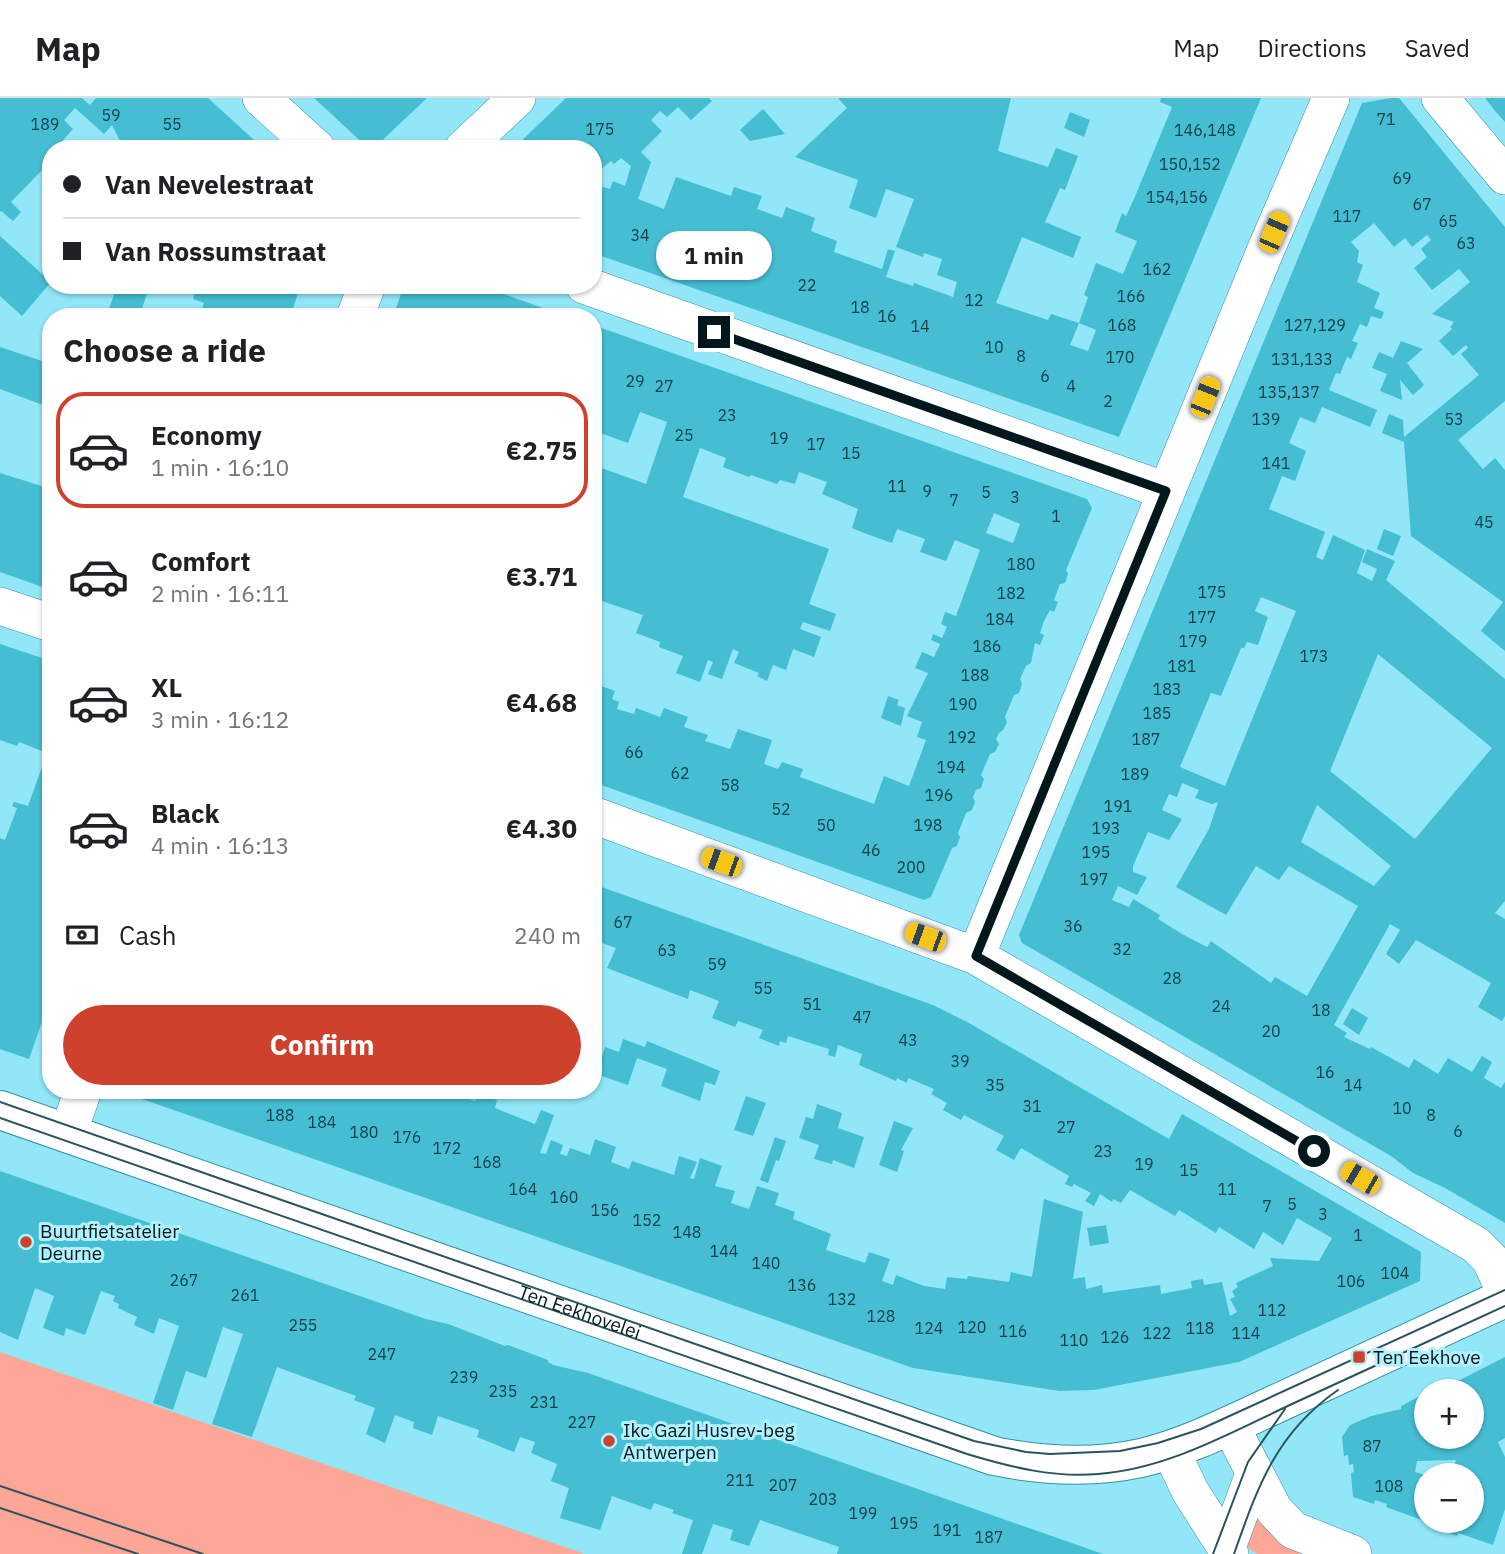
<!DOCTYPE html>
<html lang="en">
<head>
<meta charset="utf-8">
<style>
  :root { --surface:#fff; --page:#f2f2f2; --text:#202124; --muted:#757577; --line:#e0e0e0; --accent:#ce422d }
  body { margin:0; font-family:"IBM Plex Sans",sans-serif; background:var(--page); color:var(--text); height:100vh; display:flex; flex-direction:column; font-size:26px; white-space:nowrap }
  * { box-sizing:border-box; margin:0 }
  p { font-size:23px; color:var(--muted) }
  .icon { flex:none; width:38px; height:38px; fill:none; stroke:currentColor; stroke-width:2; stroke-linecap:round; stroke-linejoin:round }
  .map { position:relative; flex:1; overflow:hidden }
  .details { position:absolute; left:42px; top:210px; width:560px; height:791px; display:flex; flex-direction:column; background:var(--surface); border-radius:28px; box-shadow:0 2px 5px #0004 }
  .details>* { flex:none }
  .top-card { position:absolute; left:42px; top:42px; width:560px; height:154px; border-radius:28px; box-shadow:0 2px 5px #0004; display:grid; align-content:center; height:154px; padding:0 21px; background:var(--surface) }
  .controls { position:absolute; left:1414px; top:1281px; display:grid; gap:14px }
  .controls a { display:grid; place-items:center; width:70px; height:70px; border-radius:50%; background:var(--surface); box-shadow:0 2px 5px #0004; font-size:35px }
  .end { position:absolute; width:32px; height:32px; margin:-16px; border:9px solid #00171b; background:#fff; box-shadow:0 0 0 4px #fff }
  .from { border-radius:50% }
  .bubble { position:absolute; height:49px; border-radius:24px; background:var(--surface); box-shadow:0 2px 5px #0004; font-size:23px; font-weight:700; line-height:49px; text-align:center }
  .car { position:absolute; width:21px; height:42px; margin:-21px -10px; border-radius:9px; box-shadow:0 0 5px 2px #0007; background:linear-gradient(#f5c518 24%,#345 0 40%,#f5c518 0 76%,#345 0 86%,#f5c518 0) }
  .top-card b { display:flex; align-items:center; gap:24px; height:66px; font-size:26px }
  .top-card b+b { border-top:2px solid var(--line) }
  .top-card i { width:18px; height:18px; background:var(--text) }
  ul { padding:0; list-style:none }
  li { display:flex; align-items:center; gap:21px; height:116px; margin:0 14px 10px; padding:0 7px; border:4px solid transparent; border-radius:28px }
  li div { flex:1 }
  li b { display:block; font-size:26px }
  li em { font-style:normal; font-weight:700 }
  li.on { border-color:var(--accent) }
  li>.icon { width:63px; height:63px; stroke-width:1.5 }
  h2 { padding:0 21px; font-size:32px; line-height:84px }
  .pay { display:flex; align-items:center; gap:18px; height:77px; padding:0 21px; font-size:26px }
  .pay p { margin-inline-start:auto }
  .cta { display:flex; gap:14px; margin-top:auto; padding:14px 21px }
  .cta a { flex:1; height:80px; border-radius:42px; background:var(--accent); color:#fff; font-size:28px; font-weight:700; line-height:80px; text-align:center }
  header { display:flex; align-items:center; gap:42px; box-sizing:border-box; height:98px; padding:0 35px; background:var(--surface); border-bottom:2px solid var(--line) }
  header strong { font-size:33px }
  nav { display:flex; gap:38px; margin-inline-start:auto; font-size:24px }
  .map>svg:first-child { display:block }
  .green { fill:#fea796 }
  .building { fill:#45bdd2; fill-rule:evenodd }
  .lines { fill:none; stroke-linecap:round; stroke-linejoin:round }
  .street-casing { stroke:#3690a0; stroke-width:38 }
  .secondary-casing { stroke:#3690a0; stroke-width:40 }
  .street { stroke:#fff; stroke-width:37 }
  .secondary { stroke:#fff; stroke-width:38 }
  .tram { stroke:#2a545b; stroke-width:2 }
  .route { stroke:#00171b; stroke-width:9 }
  .poi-dot { fill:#ce422d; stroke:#b2f1fe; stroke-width:2.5 }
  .labels { text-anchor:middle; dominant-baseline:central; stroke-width:6; stroke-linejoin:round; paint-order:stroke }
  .number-label { font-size:16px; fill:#114049 }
  .poi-label { font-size:19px; fill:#00171b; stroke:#b2f1fe; text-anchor:start }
  .street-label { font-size:19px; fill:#00171b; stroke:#b2f1fe }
</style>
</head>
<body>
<header>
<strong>Map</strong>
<nav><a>Map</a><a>Directions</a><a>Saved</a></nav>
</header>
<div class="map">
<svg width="1505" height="1456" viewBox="0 0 1505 1456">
  <rect width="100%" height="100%" fill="#91e7f8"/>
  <path class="green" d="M0,1254L585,1456H0Z
    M1257,1421L1274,1439L1312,1456H1257L1247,1449Z"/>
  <path class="building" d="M0,0H82L90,7L96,0H208L264,51H135L133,49L124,51L112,27L104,36L75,10L64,22L73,31L55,51H51V56L42,64L46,68L11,104L21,114L13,123L1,113L0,114Z
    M314,0H427L373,51H369Z
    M566,0H709L712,3L691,22L678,9L667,19L660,13L651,22L662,33L641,54L651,64L638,101L664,111L676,79L731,98L734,89L762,98L757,111L782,120L786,109L815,120L811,133L837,143L834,154L882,171L888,151L895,153L886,179L913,188L914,185L953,199L957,184L937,177L942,161L924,155L923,159L896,149L914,101L886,91L876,120L849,110L858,82L795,59L847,10L838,0H1011L998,53L1048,69L1056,50L1078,58L1065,92L1060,90L1045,124L1081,139L1073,160L1022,139L996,205L1048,222L1051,216L1079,225L1088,199L1084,197L1096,165L1123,176L1137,143L1115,134L1122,115L1126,118L1134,101L1172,9L1160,4L1161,0H1261L1119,339L593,155V86L610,91L613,83L625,88L631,68L621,60L614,66L611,63L600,72L593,65V51H513ZM1079,225L1096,232L1088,253L1070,247Z
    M1391,0H1399L1505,129V303L1458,342L1483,371L1495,360L1505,372V553L1481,533L1503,504L1411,438L1404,344L1382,335L1389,316L1403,322L1404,339L1479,277L1461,256L1468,250L1466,247L1453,258L1439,243L1452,231L1450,229L1454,224L1432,216L1470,184L1459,171L1432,192L1414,170L1427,159L1421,151L1431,142L1427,137L1412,149L1405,140L1394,149L1374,125L1351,144L1359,153L1357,164L1363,167L1357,184L1380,195L1374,210L1384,214L1381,221L1371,218L1367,229L1360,226L1352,243L1358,245L1351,261L1347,259L1340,276L1336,275L1329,292L1377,312L1370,329L1322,309L1315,325L1300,319L1289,345L1306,353L1295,383L1282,378L1269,411L1325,434L1316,459L1323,462L1333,437L1365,452L1357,475L1372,483L1377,471L1362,464L1367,451L1395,463L1386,482L1505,581V803L1495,815L1505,821V918L1502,923L1478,909L1491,885L1416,842L1399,866L1386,856L1400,832L1390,826L1334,927L1347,935L1344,939L1370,951L1371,949L1409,970L1414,961L1438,976L1448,960L1472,974L1482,958L1492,964L1484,980L1501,990L1505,984V1125L1445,1090L1413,1075L1391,1058L1022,845L1019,837L1362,5ZM1261,499L1296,513L1225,688L1180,669L1211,595L1221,598L1241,550H1244L1247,544L1258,547L1268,519L1255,513ZM1378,556L1492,650L1415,741L1330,673ZM1182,685L1199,692L1195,700L1212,706L1218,704L1209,731L1176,789L1226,817L1256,768L1279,782L1289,768L1358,808L1307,898L1275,879L1271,885L1211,843L1207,849L1182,836L1158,821L1160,817L1133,801L1129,809L1112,802L1118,788L1137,797L1147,779L1133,774V768L1148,734L1169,742L1182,721L1162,712L1169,696L1177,699ZM1317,707L1391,768L1374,788L1301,744Z
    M1485,0H1505V24L1495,13Z
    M763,11L785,36L750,43L740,32Z
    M1070,14L1090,22L1084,39L1064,30Z
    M0,138L51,184L22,218L0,198Z
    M107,187H150L139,219H106L115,194Z
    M197,187H301L290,219H199L204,205L193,201Z
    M404,187H479L568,219H393Z
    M593,227L1087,401L1092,410L1066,472L1068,476L1065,485L1060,486L1054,502L1058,504L1054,514L1050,512L1044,523L1040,535L1044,537L1040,547L1035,545L1031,565L1026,568L1020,581L1022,586L1019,595L1014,597L1005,619L1007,624L1003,632L999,635L996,641L999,646L995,654L990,656L981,677L984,681L981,690L976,692L973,699L975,704L972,712L966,715L958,735L960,739L957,748L952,750L931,799L924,802L593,684V585L615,593L612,601L619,604L617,611L634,616L636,610L660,619L664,610L688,619L684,629L708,637L705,643L730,651L738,631L772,642L764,666L778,671L782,664L803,671L800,679L874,706L884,678L909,688L926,642L917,639L922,624L907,618L928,575L915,570L922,554L934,559L940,546L931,542L933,536L942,540L947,529L941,526L945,514L956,518L980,452L955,442L946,463L920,454L925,441L897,431L892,445L864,435L852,430L858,411L822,396L827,384L799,374L795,386L780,382L777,386L751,377L749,379L723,369L726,360L700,350L683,399L829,451L809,506L836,516L830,533L803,524L800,531L821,539L814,559L793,551L786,572L773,567L767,583L757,578L759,575L734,565L739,554L733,551L722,581L708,576L713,564L708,562L700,584L676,575L683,558L659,549L660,544L636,535L643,517L593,500V367L646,386L667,324L640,314L628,345L600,335L597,345L593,344ZM994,415L1020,426L1013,445L986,435Z
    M1401,243L1423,251L1407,265L1424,287L1413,297L1400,282L1402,302L1380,293L1387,276L1372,270L1379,254L1393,260Z
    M0,249L51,266V310L0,291Z
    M0,375L51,391V492L0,474Z
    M1384,431L1401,438L1393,458L1377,451Z
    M0,546L51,563V897L46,910L51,911V918L49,923L43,921L29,961L0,951V740L5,742L17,710L12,708L14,704L28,708L47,655L19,644L17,648L0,642Z
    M888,598L899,602L897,607L905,610L901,628L881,620Z
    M593,786L933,907L969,925L1169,1041L1182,1016L1421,1154L1420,1183L1239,1264L1094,1292L1059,1293L913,1270L119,993L300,992L311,997L313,992H389L387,998L395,1000L398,992H435L434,995L453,1001L454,996L475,1003L478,995L497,1002L495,1010L535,1026L541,1012L554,1017L540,1055L546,1056L551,1042L563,1047L560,1056L567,1058L570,1050L590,1057L595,1041L616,1049L611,1064L629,1071L632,1063L674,1077L679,1058L697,1064L690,1080L694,1081L700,1060L722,1068L715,1088L735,1093L731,1105L749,1111L757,1088L779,1095L775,1107L795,1114L793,1121L831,1136L826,1152L865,1165L869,1154L890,1161L882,1183L893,1187L896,1177L924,1188L945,1191L947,1179L967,1181L968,1178L1009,1184L1011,1174L1032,1179L1044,1101L1083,1114L1073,1181L1085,1179L1086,1191L1102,1187L1103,1195L1160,1187L1161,1196L1192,1190L1191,1183L1203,1181L1204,1187L1222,1184L1230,1218L1237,1214L1230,1201L1235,1199L1232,1193L1238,1189L1236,1185L1273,1168L1270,1160L1319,1163L1332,1140L1297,1120L1283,1147L1263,1134L1254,1151L1219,1129L1216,1135L1179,1112L1175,1118L1130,1092L1121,1105L1113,1101L1112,1104L1100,1096L1094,1108L1085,1103L1091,1095L1074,1086L1072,1089L1065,1086L1069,1078L1021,1050L1014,1062L996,1052L1004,1038L964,1017L961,1022L943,1012L947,1005L931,996L934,991L908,980L907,985L897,980L896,983L859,967L862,956L838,947L835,959L828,957L829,951L788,938L786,945L780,943L779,948L759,940L763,932L738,923L735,929L712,920L719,903L690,892L688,901L607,870L616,850L602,845L593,868Z
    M1352,910L1368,920L1359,937L1343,926Z
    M623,941L645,949L647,943L720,973L715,987L705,984L700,1003L661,988L667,971L637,960L628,987L596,976L605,949L619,954Z
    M746,998L766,1005L753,1038L734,1032Z
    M817,1006L842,1015L838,1030L864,1039L854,1070L833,1062L832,1066L814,1061L819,1047L799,1040L806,1019L813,1021Z
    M894,1023L913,1030L901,1052L904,1053L897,1074L879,1067Z
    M775,1039L786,1043L779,1063L776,1062L768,1085L760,1082Z
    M0,1073L426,1221L448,1226L505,1248L508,1247L548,1262V1264L553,1267L588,1275L1103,1456H837L839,1449L760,1422L749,1448L730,1442L733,1432L713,1426L702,1456H682L693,1422L672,1415L674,1412L654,1405L651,1412L612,1398L600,1432L560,1420L569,1390L551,1383L557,1366L531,1355L535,1344L520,1339L514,1354L477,1339L479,1332L438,1318L432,1337L413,1330L414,1324L395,1317L385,1345L366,1336L375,1310L354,1302L356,1298L277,1269L252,1339L212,1326L243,1236L223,1229L206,1280L186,1273L173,1312L153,1305L179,1228L159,1220L154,1236L134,1227L137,1219L118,1210L119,1206L113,1203L115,1198L101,1193L85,1237L66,1230L64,1238L43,1230L54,1198L35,1190L18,1242L0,1234Z
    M1106,1127L1109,1145L1090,1148L1087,1130Z
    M1505,1259V1340L1498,1344L1505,1359V1411L1493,1447L1461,1436L1458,1435L1457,1438L1441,1432L1443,1430L1441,1429L1386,1409L1387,1406L1375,1402L1374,1406L1353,1399L1351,1375L1354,1374L1353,1366L1349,1367L1348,1357L1344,1358L1342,1339L1350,1327L1371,1318L1401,1311V1308L1418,1299L1420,1301L1426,1298V1339H1472V1293H1437L1435,1289L1450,1282L1452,1286ZM1456,1362L1451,1377H1472V1423H1426V1377L1415,1374L1417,1363Z"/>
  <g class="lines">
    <defs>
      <path id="street" d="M261,0L317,51
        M1440,0L1505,78
        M463,51L517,0
        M584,187L1166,393
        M355,219L367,187
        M0,508L51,525
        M593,717L976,858L1476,1147L1490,1161L1505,1193
        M976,858L1264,156L1331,0
        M68,1036L83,992
        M1230,1327L1274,1412L1293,1432L1353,1456
        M1166,1353L1174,1359L1190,1393L1230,1456
        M1226,1452L1254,1376"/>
      <g id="secondary">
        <path id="s1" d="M0,1012L994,1358C1043,1368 1091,1371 1141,1360C1188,1349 1234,1325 1278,1305C1354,1270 1430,1235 1505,1200"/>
      </g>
    </defs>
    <use href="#street" class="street-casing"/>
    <use href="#secondary" class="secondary-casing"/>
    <use href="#street" class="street"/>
    <use href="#secondary" class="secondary"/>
    <path class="tram" d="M0,1004L974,1343L1026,1354L1050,1356L1120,1353L1158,1345L1201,1331L1505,1192
      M0,1020L967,1356C1010,1369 1054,1380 1098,1376C1167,1371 1230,1335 1292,1306C1363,1273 1434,1241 1505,1208
      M0,1388L203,1456
      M0,1410L138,1456
      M1213,1456L1248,1364L1285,1311
      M1234,1456C1258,1388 1276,1335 1338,1292"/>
  </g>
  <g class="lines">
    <path class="route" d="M714,234L1166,393L976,858L1314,1053"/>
  </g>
  <g class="poi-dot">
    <circle cx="26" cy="1144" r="7"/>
    <rect x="1352" y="1252" width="14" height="14" rx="3.5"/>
    <circle cx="609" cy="1343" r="7"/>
  </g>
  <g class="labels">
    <g class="number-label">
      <text x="111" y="17">59</text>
      <text x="1386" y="21">71</text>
      <text x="45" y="26">189</text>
      <text x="172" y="26">55</text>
      <text x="600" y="31">175</text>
      <text x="1205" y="32">146,148</text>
      <text x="1190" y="66">150,152</text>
      <text x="1402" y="80">69</text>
      <text x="1177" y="99">154,156</text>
      <text x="1422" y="106">67</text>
      <text x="1347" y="118">117</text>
      <text x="1448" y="123">65</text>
      <text x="640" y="137">34</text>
      <text x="1466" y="145">63</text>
      <text x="1157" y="171">162</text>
      <text x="807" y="187">22</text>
      <text x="1131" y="198">166</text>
      <text x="974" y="202">12</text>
      <text x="860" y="209">18</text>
      <text x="887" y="218">16</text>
      <text x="1122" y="227">168</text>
      <text x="1315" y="227">127,129</text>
      <text x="920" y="228">14</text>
      <text x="994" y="249">10</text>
      <text x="1021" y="258">8</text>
      <text x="1120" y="259">170</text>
      <text x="1302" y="261">131,133</text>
      <text x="1045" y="278">6</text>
      <text x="635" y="283">29</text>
      <text x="664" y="288">27</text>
      <text x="1071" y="288">4</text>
      <text x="1289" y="294">135,137</text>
      <text x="1108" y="303">2</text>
      <text x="727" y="317">23</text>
      <text x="1266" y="321">139</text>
      <text x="1454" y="321">53</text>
      <text x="684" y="337">25</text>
      <text x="779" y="340">19</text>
      <text x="816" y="346">17</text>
      <text x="851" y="355">15</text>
      <text x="1276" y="365">141</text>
      <text x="897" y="388">11</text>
      <text x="927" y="393">9</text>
      <text x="986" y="394">5</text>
      <text x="1015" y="399">3</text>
      <text x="954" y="402">7</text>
      <text x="1056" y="418">1</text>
      <text x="1484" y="424">45</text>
      <text x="1021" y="466">180</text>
      <text x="1212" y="494">175</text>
      <text x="1011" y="495">182</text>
      <text x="1202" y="519">177</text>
      <text x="1000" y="521">184</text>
      <text x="1193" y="543">179</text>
      <text x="987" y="548">186</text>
      <text x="1314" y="558">173</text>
      <text x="1182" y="568">181</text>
      <text x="975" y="577">188</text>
      <text x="1167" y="591">183</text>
      <text x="963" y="606">190</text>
      <text x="1157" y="615">185</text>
      <text x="962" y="639">192</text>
      <text x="1146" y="641">187</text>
      <text x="634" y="654">66</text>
      <text x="951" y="669">194</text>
      <text x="680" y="675">62</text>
      <text x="1135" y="676">189</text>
      <text x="730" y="687">58</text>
      <text x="939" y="697">196</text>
      <text x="1118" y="708">191</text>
      <text x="781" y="711">52</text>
      <text x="826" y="727">50</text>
      <text x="928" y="727">198</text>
      <text x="1106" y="730">193</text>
      <text x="871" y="752">46</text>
      <text x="1096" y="754">195</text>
      <text x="911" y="769">200</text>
      <text x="1094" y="781">197</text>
      <text x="623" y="824">67</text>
      <text x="1073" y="828">36</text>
      <text x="1122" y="851">32</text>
      <text x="667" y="852">63</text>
      <text x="717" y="866">59</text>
      <text x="1172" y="880">28</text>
      <text x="763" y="890">55</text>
      <text x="812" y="906">51</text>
      <text x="1221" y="908">24</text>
      <text x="1321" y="912">18</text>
      <text x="862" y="919">47</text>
      <text x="1271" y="933">20</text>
      <text x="908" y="942">43</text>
      <text x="960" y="963">39</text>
      <text x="1325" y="974">16</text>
      <text x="995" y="987">35</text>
      <text x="1353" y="987">14</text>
      <text x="1032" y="1008">31</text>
      <text x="1402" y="1010">10</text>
      <text x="280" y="1017">188</text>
      <text x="1431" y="1017">8</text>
      <text x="322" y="1024">184</text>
      <text x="1066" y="1029">27</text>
      <text x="1458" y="1033">6</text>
      <text x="364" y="1034">180</text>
      <text x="407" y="1039">176</text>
      <text x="447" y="1050">172</text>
      <text x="1103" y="1053">23</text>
      <text x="487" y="1064">168</text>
      <text x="1144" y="1066">19</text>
      <text x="1189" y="1072">15</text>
      <text x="523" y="1091">164</text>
      <text x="1227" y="1091">11</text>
      <text x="564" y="1099">160</text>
      <text x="1292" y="1106">5</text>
      <text x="1267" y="1108">7</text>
      <text x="605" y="1112">156</text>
      <text x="1323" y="1116">3</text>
      <text x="647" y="1122">152</text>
      <text x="687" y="1134">148</text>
      <text x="1358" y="1137">1</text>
      <text x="724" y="1153">144</text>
      <text x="766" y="1165">140</text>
      <text x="1395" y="1175">104</text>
      <text x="184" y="1182">267</text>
      <text x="1351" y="1183">106</text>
      <text x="802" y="1187">136</text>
      <text x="245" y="1197">261</text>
      <text x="842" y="1201">132</text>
      <text x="1272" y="1212">112</text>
      <text x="881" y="1218">128</text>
      <text x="303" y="1227">255</text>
      <text x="972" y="1229">120</text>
      <text x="929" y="1230">124</text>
      <text x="1200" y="1230">118</text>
      <text x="1013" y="1233">116</text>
      <text x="1157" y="1235">122</text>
      <text x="1246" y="1235">114</text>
      <text x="1115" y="1239">126</text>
      <text x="1074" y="1242">110</text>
      <text x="382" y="1256">247</text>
      <text x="464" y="1279">239</text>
      <text x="503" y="1293">235</text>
      <text x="544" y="1304">231</text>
      <text x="582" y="1324">227</text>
      <text x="1372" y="1348">87</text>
      <text x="740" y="1382">211</text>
      <text x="783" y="1387">207</text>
      <text x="1389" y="1388">108</text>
      <text x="823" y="1401">203</text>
      <text x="863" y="1415">199</text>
      <text x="904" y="1425">195</text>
      <text x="947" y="1432">191</text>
      <text x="989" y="1439">187</text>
    </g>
    <g class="poi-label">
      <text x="40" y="1133">Buurtfietsatelier<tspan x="40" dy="22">Deurne</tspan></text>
      <text x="1373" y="1259">Ten Eekhove</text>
      <text x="623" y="1332">Ikc Gazi Husrev-beg<tspan x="623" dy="22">Antwerpen</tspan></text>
    </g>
    <g class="street-label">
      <text stroke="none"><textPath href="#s1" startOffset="614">Ten Eekhovelei</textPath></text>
    </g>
  </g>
</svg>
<div class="controls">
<a>+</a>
<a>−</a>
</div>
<i class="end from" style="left:1314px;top:1053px"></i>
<i class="end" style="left:714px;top:234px"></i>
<div class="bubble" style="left:656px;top:133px;width:116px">1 min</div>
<i class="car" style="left:1274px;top:134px;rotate:23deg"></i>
<i class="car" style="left:1205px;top:299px;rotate:22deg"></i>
<i class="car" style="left:721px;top:764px;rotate:290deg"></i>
<i class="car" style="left:925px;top:839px;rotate:290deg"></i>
<i class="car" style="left:1360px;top:1080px;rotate:300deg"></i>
<div class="top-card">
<b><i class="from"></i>Van Nevelestraat</b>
<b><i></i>Van Rossumstraat</b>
</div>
<section class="details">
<h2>Choose a ride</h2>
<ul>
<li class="on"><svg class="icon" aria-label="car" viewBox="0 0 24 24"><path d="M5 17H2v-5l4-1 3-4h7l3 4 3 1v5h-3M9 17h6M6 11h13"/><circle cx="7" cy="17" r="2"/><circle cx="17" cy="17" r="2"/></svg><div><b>Economy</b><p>1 min · 16:10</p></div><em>€2.75</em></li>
<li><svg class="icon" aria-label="car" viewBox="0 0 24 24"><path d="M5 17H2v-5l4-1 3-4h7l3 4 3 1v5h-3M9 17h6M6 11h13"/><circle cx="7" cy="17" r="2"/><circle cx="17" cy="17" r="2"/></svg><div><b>Comfort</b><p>2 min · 16:11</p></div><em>€3.71</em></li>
<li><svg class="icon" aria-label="car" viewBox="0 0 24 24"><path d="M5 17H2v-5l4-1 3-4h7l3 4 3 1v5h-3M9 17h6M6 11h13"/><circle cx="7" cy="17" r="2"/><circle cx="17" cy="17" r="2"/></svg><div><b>XL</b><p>3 min · 16:12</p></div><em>€4.68</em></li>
<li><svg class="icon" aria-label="car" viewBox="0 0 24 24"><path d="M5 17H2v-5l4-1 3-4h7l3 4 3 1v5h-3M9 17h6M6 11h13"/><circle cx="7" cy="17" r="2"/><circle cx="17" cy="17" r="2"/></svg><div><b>Black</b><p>4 min · 16:13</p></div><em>€4.30</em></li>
</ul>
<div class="pay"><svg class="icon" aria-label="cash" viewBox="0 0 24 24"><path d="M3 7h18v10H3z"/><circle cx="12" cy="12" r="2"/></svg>Cash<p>240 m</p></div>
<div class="cta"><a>Confirm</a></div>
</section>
</div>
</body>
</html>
